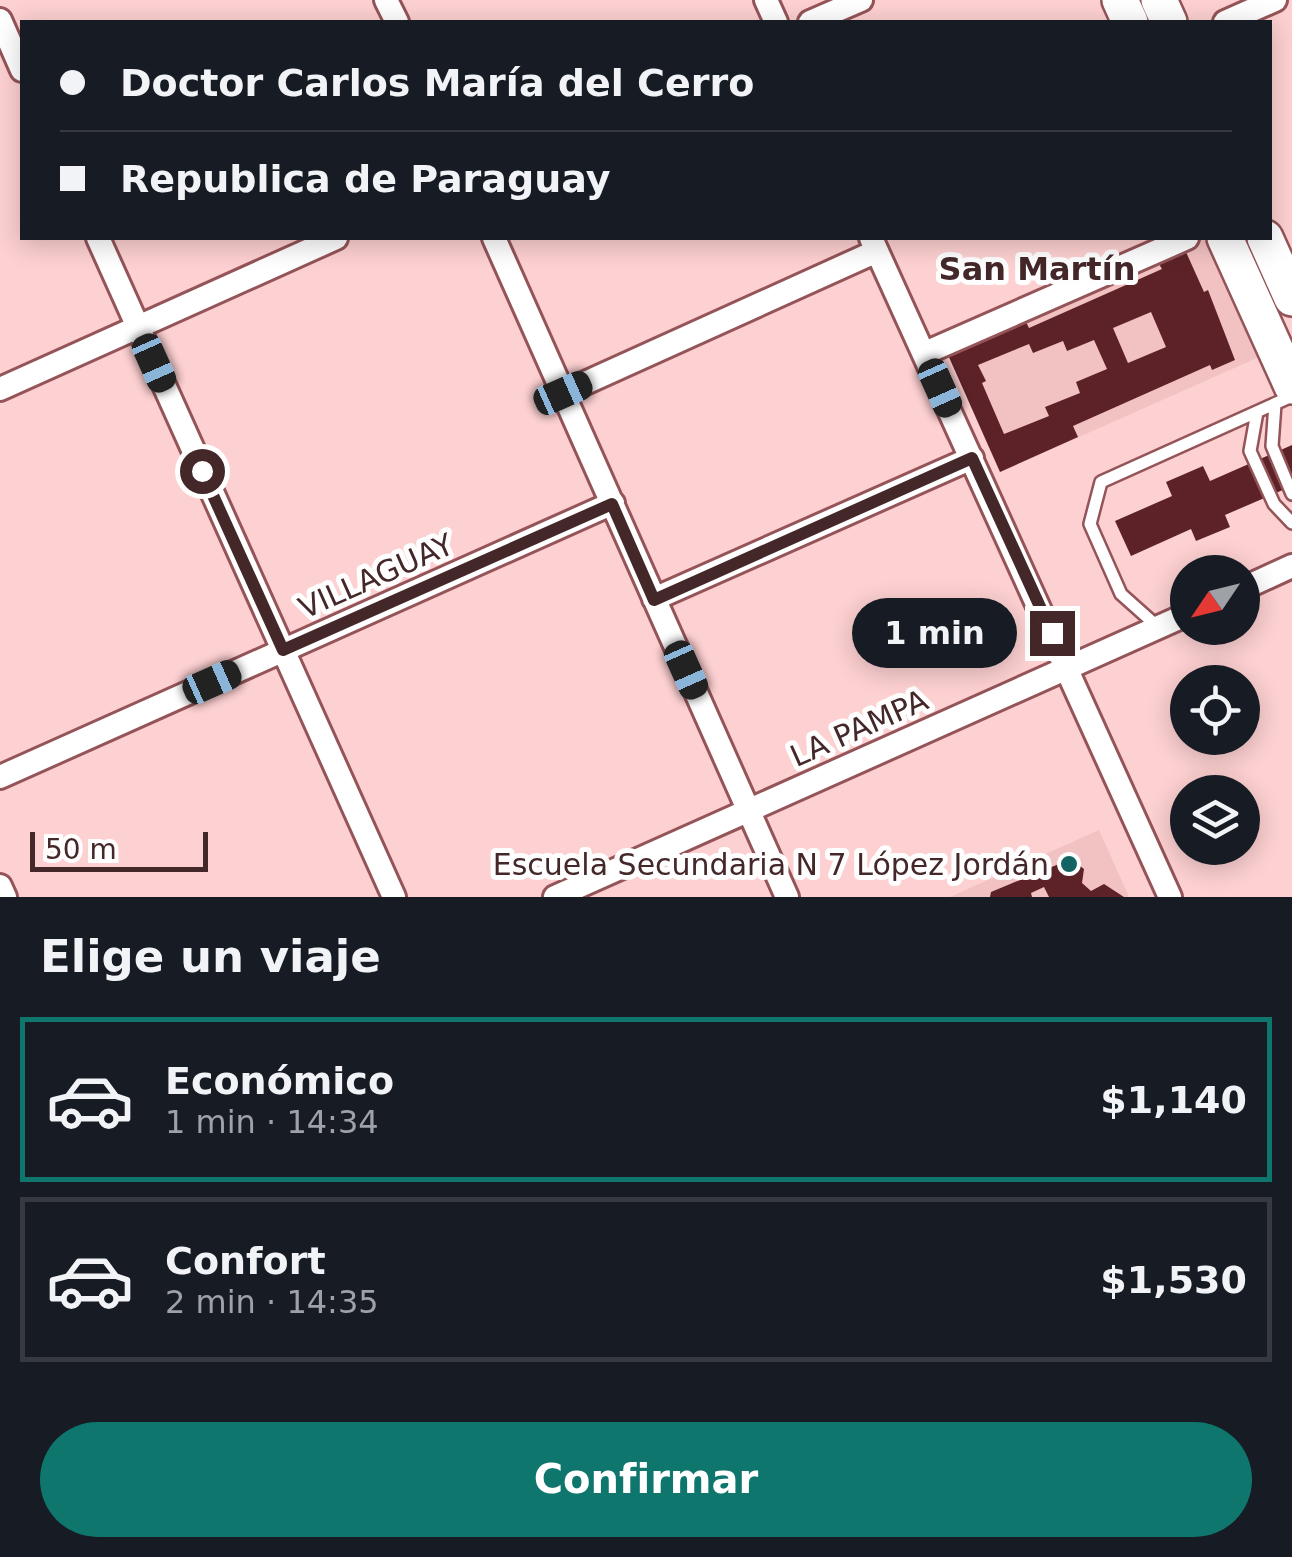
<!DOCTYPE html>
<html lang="es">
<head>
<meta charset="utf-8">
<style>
  :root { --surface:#171b24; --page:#242831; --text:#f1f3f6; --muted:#9ea1a6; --line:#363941; --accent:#0f766e }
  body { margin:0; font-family:"DejaVu Sans",sans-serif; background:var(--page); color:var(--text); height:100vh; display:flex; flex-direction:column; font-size:38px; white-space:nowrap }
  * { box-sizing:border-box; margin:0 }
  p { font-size:32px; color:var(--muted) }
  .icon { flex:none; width:55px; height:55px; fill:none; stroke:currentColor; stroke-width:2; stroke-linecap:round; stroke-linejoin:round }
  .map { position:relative; height:897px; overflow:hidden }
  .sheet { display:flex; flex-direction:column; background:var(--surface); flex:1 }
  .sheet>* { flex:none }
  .guide { position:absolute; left:20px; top:20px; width:1252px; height:220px; border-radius:0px; box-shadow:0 5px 25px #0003; display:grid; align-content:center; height:220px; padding:0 40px; background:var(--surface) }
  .needle { width:65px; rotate:235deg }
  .controls { position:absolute; left:1170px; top:555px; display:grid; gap:20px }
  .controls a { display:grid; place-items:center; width:90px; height:90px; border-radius:50%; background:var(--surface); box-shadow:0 5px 25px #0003; font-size:50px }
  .scale { position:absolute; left:30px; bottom:25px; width:178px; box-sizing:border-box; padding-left:10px; border:5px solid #442729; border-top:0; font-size:28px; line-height:35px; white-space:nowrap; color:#442729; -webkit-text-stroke:8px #fefefe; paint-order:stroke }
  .end { position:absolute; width:45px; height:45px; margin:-22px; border:12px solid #442729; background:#fff; box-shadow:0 0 0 5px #fff }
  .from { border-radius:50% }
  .bubble { position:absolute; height:70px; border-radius:35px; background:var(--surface); box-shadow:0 5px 25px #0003; font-size:32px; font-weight:800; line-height:70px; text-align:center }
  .car { position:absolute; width:30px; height:60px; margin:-30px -15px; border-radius:12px; box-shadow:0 0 8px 2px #0007; background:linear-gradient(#222 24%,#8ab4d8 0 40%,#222 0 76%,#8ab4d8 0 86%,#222 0) }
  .guide b { display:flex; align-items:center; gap:35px; height:95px; font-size:38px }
  .guide b+b { border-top:2px solid var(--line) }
  .guide i { width:25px; height:25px; background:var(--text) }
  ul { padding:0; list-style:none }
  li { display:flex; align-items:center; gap:30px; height:165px; margin:0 20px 15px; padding:0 20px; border:5px solid var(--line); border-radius:0px }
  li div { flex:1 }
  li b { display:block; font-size:38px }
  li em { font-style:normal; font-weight:800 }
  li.current { border-color:var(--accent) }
  li>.icon { width:90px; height:90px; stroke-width:1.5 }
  h2 { padding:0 40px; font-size:45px; line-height:120px }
  .primary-button { display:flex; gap:20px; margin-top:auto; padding:20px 40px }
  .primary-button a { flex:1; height:115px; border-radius:60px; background:var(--accent); color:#fff; font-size:40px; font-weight:800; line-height:115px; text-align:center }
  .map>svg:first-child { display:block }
  .built { fill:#f2c1c2 }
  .building { fill:#5c2228; fill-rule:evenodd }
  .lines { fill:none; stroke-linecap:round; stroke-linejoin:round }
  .lane-casing { stroke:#945458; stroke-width:16 }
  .street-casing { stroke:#945458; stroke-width:28 }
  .primary-casing { stroke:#945458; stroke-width:40 }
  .lane { stroke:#fff; stroke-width:11 }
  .street { stroke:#fff; stroke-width:22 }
  .primary { stroke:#fff; stroke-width:35 }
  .route { stroke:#442729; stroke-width:12 }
  .poi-dot { fill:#136365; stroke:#fefefe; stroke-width:4 }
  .labels { text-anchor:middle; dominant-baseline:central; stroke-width:10; stroke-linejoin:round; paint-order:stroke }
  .street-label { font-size:30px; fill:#442729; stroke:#fefefe }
  .poi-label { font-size:30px; fill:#442729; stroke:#fefefe; text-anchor:end }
  .neighbourhood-label { font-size:32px; font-weight:bold; fill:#442729; stroke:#fefefe }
</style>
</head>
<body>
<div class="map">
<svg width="1292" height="897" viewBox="0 0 1292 897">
  <rect width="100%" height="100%" fill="#fdd0d1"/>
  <path class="built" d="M1189,238H1205L1259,357L1000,472L954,342Z
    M1099,830L1129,897H950Z"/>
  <path class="building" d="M1186,252L1204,292L1208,290L1235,360L1212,370L1210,365L1073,426L1078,437L1000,472L948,355L954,342L1021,312L1029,328L1162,269L1159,264ZM1151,312L1166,347L1128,363L1113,328ZM1094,340L1107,369L1076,382L1080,393L1045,407L1049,416L1004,434L982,383L986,381L978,365L1029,344L1033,353L1063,341L1067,351Z
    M1292,445V486L1225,515L1230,527L1196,541L1191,529L1131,556L1115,521L1172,496L1166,482L1203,466L1210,481Z
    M1071,859L1084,869L1082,883L1091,891L1104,884L1124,897H1049L1044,887L1031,893L1032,897H990L991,892Z"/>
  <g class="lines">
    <defs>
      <path id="lane" d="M1275,404L1272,446L1292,494
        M1257,412L1250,451L1274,504L1292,523
        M1158,627L1121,594L1090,524L1101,482L1292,396"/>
      <path id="street" d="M386,0L397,22
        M766,0L776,22
        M0,20L22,70
        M810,22L861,0
        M1225,22L1275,0
        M98,238L394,897
        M494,238L787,897
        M871,238L1170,897
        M925,353L1187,238
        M0,389L336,238
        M563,393L877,251
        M1242,589L1292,566
        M654,599L972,458
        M0,777L613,503
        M0,886L5,897
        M555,897L1188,614"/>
      <path id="primary" d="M1120,0L1130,22
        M1159,0L1169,22
        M1225,238L1292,386
        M1265,238L1292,298"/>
    </defs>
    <use href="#lane" class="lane-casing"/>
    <use href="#street" class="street-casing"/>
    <use href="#primary" class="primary-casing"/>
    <use href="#lane" class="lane"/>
    <use href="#street" class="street"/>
    <use href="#primary" class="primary"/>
  </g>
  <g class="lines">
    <path class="route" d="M202,471L283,650L612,504L654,600L972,458L1052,633"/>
  </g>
  <circle class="poi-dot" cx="1069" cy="864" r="10"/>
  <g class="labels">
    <g class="street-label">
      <text transform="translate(376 576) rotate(-24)">VILLAGUAY</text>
      <text transform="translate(859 728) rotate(-24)">LA PAMPA</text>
    </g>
    <g class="poi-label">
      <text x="1049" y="864">Escuela Secundaria N 7 López Jordán</text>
    </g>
    <g class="neighbourhood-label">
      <text x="1037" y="269">San Martín</text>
    </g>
  </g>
</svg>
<div class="controls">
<a><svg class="needle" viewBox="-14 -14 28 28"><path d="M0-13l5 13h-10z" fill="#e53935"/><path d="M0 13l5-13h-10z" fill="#9ea1a6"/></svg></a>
<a><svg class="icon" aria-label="locate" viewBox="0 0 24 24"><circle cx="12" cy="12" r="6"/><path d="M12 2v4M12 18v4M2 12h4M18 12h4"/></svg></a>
<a><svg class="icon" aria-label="layers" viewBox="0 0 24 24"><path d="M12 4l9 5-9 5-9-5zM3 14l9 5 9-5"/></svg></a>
</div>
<div class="scale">50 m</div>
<i class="end from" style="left:202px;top:471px"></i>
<i class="end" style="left:1052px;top:633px"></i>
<div class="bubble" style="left:852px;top:598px;width:165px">1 min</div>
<i class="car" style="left:154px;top:363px;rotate:156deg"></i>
<i class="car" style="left:940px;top:388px;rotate:156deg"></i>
<i class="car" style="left:563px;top:393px;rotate:66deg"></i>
<i class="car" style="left:686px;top:670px;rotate:156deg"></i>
<i class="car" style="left:212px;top:682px;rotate:66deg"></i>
<div class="guide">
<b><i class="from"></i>Doctor Carlos María del Cerro</b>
<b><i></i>Republica de Paraguay</b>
</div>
</div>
<section class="sheet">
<h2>Elige un viaje</h2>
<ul>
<li class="current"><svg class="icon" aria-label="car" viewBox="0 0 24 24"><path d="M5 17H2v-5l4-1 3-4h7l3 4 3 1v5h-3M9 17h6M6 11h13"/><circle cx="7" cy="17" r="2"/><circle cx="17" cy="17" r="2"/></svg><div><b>Económico</b><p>1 min · 14:34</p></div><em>$1,140</em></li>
<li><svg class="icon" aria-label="car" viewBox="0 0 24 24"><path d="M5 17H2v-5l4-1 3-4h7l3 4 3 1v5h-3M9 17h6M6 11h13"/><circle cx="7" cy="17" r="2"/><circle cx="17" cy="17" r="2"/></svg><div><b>Confort</b><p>2 min · 14:35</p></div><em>$1,530</em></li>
</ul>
<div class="primary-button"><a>Confirmar</a></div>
</section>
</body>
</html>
